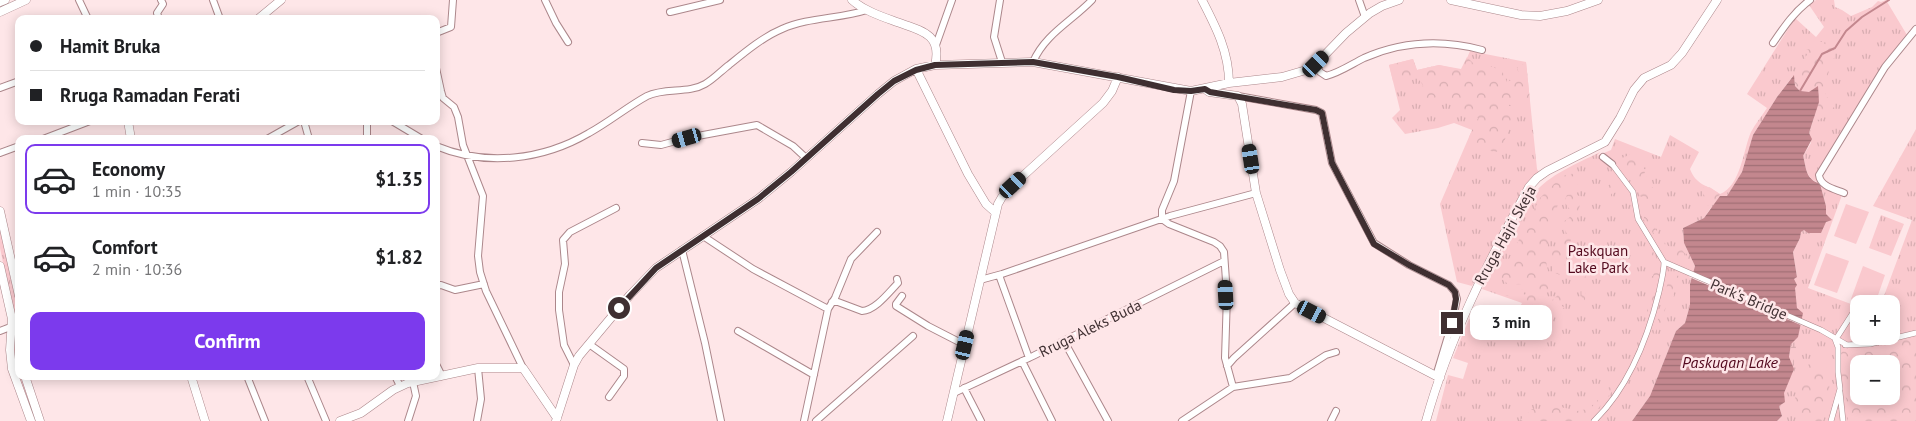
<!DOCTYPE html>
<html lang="en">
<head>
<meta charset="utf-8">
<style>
  :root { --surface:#fff; --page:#f6f6f6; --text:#202124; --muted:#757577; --line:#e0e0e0; --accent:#7c3aed }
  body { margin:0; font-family:"PT Sans",sans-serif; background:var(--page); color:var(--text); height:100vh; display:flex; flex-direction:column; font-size:19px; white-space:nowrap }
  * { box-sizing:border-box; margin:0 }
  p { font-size:16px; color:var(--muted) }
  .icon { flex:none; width:28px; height:28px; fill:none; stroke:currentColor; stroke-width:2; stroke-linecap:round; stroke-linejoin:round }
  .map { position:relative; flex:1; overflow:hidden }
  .drawer { position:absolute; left:15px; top:135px; width:425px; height:245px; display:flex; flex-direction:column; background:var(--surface); border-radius:10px; box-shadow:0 2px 12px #0003 }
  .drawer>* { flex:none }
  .hud { position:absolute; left:15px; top:15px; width:425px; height:110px; border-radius:10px; box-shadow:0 2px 12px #0003; display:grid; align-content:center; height:110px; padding:0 15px; background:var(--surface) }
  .fabs { position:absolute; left:1850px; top:295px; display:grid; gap:10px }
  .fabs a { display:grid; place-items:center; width:50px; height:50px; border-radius:10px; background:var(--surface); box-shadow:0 2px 12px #0003; font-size:25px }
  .end { position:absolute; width:22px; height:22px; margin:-11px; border:6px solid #3f2f31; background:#fff; box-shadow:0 0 0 2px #fff }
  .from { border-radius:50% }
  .bubble { position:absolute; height:35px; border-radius:10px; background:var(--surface); box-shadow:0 2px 12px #0003; font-size:16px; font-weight:700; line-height:35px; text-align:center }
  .car { position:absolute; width:15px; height:30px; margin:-15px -8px; border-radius:6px; box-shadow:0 0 4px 1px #0007; background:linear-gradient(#222 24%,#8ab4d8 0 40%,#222 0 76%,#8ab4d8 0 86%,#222 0) }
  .hud b { display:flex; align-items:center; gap:18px; height:48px; font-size:19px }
  .hud b+b { border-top:1px solid var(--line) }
  .hud i { width:12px; height:12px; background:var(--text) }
  ul { padding:9px 0 0; list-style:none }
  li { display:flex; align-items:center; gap:15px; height:70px; margin:0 10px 8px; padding:0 5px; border:2px solid transparent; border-radius:10px }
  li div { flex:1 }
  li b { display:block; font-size:19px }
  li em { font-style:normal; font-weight:700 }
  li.selected { border-color:var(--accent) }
  li>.icon { width:45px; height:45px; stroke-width:1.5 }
  .action { display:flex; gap:10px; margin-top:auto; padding:10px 15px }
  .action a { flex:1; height:58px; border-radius:10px; background:var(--accent); color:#fff; font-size:20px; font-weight:700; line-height:58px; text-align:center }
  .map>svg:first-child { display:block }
  .grass { fill:url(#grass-tufts); fill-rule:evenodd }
  .forest { fill:url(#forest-crowns); fill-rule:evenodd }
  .wetland { fill:url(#wetland-marsh) }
  .pitch { fill:#fac9ce }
  .water { fill:url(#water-rules) }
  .pier { fill:#fee6e8 }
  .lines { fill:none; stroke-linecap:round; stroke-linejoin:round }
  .stream { stroke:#c3878e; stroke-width:2 }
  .pedestrian-casing { stroke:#ac878b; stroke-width:6 }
  .minor-casing { stroke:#ac878b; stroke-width:8 }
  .tertiary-casing { stroke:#ac878b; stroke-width:9 }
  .pedestrian { stroke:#fff; stroke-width:5 }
  .minor { stroke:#fff; stroke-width:6 }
  .tertiary { stroke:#fff; stroke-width:8 }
  .route { stroke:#3f2f31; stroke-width:6 }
  .labels { text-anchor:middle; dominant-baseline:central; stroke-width:5; stroke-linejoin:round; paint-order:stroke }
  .street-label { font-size:15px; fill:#3f2f31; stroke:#fee6e8 }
  .park-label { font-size:15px; fill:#540a1e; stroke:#fee6e8 }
  .water-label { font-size:16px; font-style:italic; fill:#53091e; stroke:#fee6e8 }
</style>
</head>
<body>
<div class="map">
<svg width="1916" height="421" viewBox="0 0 1916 421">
  <defs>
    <pattern id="grass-tufts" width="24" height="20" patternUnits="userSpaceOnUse" patternTransform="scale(1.25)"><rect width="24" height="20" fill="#fac9ce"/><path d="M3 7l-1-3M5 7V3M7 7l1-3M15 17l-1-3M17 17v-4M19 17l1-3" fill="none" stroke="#d7adb1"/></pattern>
    <pattern id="forest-crowns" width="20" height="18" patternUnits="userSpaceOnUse" patternTransform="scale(1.25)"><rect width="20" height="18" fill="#fac9ce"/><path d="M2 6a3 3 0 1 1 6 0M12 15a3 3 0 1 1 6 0" fill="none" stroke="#d7adb1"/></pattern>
    <pattern id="wetland-marsh" width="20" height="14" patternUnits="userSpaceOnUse" patternTransform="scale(1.25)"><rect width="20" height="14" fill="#fac9ce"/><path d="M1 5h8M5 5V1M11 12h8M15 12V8" fill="none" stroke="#d7adb1"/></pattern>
    <pattern id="water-rules" width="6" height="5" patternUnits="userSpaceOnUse" patternTransform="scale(1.25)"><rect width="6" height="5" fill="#c3878e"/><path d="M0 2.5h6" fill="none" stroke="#a06f75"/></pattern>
  </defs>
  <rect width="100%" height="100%" fill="#fee6e8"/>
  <path class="grass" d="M1816,0H1834L1835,7L1842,10L1851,16L1872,7L1878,1L1881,2L1886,0L1907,35L1881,68L1816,175L1842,195L1808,288L1859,307V336H1891V304H1881L1912,220L1873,206L1916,129V421H1777L1782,416L1779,406L1787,383L1789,357L1797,308L1793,279L1797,276L1793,252L1800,238L1801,232L1826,214V206L1820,184C1805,177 1807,170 1803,156L1811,143L1809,133L1814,118L1793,76L1777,97L1753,135L1742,172L1727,196L1710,209L1704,218L1683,228L1684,243L1695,266L1690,284V305L1685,323L1676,331L1650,396L1632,421H1436L1448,375L1463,379L1468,363L1453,358L1469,319L1508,330L1522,303L1482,289L1533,195C1549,174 1577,164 1600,152L1597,156L1611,150L1615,139L1661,157L1670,135L1699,152L1690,169C1696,185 1707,185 1720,194C1741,186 1743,150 1751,132C1755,124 1762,116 1767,108L1747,94L1795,18L1816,37L1824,27L1809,5ZM1859,364H1891V396H1859Z
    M1470,51L1526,62L1537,169L1539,173L1527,184L1472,286L1457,282L1440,204L1472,130L1454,123L1438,128L1405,134L1392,118L1400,110L1389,65L1413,59L1417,70L1439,65L1462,70Z
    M1881,215L1904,224L1891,256L1869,248Z
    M0,229L19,312V320L15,321L0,248Z
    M19,327V376H22L37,421H33L14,365L13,344L16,328Z"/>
  <path class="forest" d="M1814,42H1823L1829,48L1833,45C1834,55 1837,60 1827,65C1830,71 1829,73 1826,79L1828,82L1823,87L1828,92L1825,94L1826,97L1831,99L1830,101L1834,103V107L1827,114H1824L1822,118L1818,120L1814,118L1819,102L1818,86L1809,92L1800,91L1795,86L1794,75L1802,64L1806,62L1805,57L1807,55L1806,50L1814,48Z
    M1467,57L1473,63L1478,61L1482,64L1486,63L1490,66L1502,71L1507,82L1520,76L1517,68L1526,62L1530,101L1526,104L1509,100L1508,97L1504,99L1505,101L1508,102V106H1511L1515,114L1512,115L1513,124C1503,136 1508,143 1495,153L1472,141L1469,137L1478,118L1462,113V107L1467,103L1465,99L1460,100L1459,97C1451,97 1447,102 1439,99L1441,95L1432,99L1427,98C1421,102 1417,101 1412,98L1426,90L1422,88L1423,85L1415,75C1408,79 1401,80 1393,81L1389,65L1413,59L1417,70L1439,65L1461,69Z
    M1634,153L1637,160L1644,161L1643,168L1646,170L1644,174L1649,179L1650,186L1658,191L1661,198L1646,199L1641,197L1633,177L1617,160Z
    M1580,172C1581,184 1576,189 1565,191L1557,207L1559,220L1556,225L1549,233C1549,250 1541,264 1553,280L1552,288L1543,291L1524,284L1509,285L1500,277L1540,198L1562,176Z
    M1619,178L1620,181L1618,183L1622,189H1627L1630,194L1626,199L1619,191L1611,194V199L1608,201L1605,192L1606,187Z
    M1705,186L1711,188L1720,194L1713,203L1708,206L1702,189Z
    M1574,194L1582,197L1562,274L1560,275L1553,272L1552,251L1561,244L1562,237L1567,234L1564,228L1563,222L1570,217L1572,213C1568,205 1562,204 1567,195Z
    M1644,216C1654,222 1657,233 1663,241C1666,245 1672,248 1676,251L1682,250L1687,256L1689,263L1685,269C1670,265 1663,254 1656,241L1657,238L1644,220Z
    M1651,249C1668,271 1656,293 1650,318L1648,320L1646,316L1650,299L1647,294L1651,285L1647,282L1650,279L1649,276H1653C1657,263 1652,262 1647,252Z
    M1592,270C1588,280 1586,289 1585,300L1583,301C1579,293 1583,278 1588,271Z
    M1674,275L1679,276L1673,287L1674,296L1668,298L1662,322L1653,335L1661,310L1669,277Z
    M1520,288L1523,290V294L1527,295L1531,293L1534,295L1537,293L1539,296L1543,295L1546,301L1550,302L1558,295L1563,296L1561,306L1564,307L1562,311L1556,312L1553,309L1533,305L1527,301L1505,295L1510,290L1516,292Z
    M1916,337V421H1848L1847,403L1842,378L1840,356L1842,351L1846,348L1874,347ZM1859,364H1891V396H1859Z
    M1812,362L1825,366L1831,372L1829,382L1830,398L1823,421H1801L1795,399L1804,368Z
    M1613,385L1615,388L1588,421H1519L1532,409L1543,410L1556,406L1578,411L1591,408L1608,388Z"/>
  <path class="wetland" d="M1798,337L1794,357V369C1789,356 1788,347 1798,337Z"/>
  <path class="pitch" d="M1846,204L1869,212L1856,244L1834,236Z
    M1826,253L1849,261L1837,293L1814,285Z
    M1863,266L1885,275L1875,304H1864L1851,299Z"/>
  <path class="water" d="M1794,75L1795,86L1800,91L1809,92L1818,86L1819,102L1809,133L1812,139L1803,156C1807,170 1805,178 1820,184L1826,206V214L1832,220L1826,222L1821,233H1808L1804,230L1801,232L1800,238L1793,252L1797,277L1794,279L1797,285L1795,288L1797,308L1803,313L1798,337L1791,344L1789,357L1794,369L1784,393L1785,402L1779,406L1782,416L1777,421H1632L1650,396L1676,331L1685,323L1690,305V284L1695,266L1684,243L1683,228L1704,218L1720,196H1727L1742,172L1753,135L1777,97Z"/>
  <path class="pier" d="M1691,273L1804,321L1803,326L1689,277Z"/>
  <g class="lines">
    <path class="stream" d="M1800,91L1822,54L1835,48L1846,31L1862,17L1889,0"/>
    <defs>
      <path id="pedestrian" d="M1612,164L1633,192L1638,219L1664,262L1821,330L1847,345
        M1836,339L1854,311
        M1845,345L1870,344L1916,333
        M1840,392L1843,421
        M1594,421C1628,388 1648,337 1659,292C1661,282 1664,272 1664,262
        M1831,421L1840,389L1838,372V347L1835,339"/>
      <path id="minor" d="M79,0L88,19
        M213,0L220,19
        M545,0L556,23L568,42
        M1000,0L994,37L1002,62
        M1359,0L1365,17
        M670,12L720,0
        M159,19L157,13L163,4L161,0
        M436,33L451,27L453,0
        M1773,43C1784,27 1794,12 1810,0
        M936,45L952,0
        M1033,62C1045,34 1072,21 1092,0
        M1316,64L1320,72L1326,76C1339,73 1352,64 1364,58C1403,41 1441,39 1482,50
        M436,68L441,91L443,98L454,107L458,117L463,145L483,196L478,256L480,272L486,291L523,368
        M0,88L19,81
        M1191,91L1174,181L1162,210V219L1169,224L1214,242L1220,246L1224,252L1227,295L1225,358L1233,387
        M1238,96L1316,110L1322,113L1332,163L1374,243L1409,265L1449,285L1455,292L1457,299L1452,323L1436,376
        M304,121L309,139
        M367,121V139
        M392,121L422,139
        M43,139L90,121
        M267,139L299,121
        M642,143L661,145L687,138L757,125L793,146L806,158
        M436,146C486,167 543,160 589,133C609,122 627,107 647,96C665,87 688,94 705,84C714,79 721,71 729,65C745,52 763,37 782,29C809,17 839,19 867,10
        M0,153L19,146
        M1603,157L1612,164
        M1844,193C1834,189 1820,186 1819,175L1885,67L1916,29
        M703,236L753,269L828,309
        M682,250L705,343L721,421
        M999,275L1029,358
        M980,280L1002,274L1170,216L1256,193
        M436,286L441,285L455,290L484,284
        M902,296L896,304V306L928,326L965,345
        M832,302H838L862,311C876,310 889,292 898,283L897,279
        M0,331L13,326
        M738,331L814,375
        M1064,341L1108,421
        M589,344L624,369V376L609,397
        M1022,361L1052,421
        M436,364L442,376
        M574,365L564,345L559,310V292L565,264L563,240L570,232L616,208
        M1227,366L1234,358L1295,303
        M247,376L265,421
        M307,376L326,421
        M395,376L400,386
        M964,388L981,421
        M954,393L1033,356L1224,261
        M408,421L416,396L413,382
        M477,421L481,399L478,368
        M804,421L828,309L835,298L851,259L877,232
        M816,421L913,336
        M1182,421L1233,387L1290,378L1326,355L1336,352
        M1331,421L1336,411"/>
      <path id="tertiary" d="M852,0C863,10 880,16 894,21C918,30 943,32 935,65
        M1202,0C1216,27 1229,52 1229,83
        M1451,0L1521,15L1540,16L1567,11L1598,0
        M0,2L5,0
        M0,12L26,0
        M258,19L281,0
        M916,69L968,174L986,204L995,212
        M1205,89L1209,92L1238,96L1242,104L1256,193L1280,270L1289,294L1295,303L1440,378
        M128,121L131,139
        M0,211L19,296
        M0,266L12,319L10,350L12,369L31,421
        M25,376L40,421
        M191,376L205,421
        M340,421L361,413L393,390L408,383L478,368H523L557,418
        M556,421L574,365L579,356L630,295L656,268L758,199L791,172L878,94L894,81L916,69L935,65L1033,62L1191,91L1229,83L1282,77L1306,70L1316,64L1346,33L1370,13L1382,6L1399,0
        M947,421L998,204L1002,197L1013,185L1103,103L1112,91L1118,77
        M1426,421C1449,338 1488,262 1529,187L1537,178L1547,171L1605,142L1620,118L1634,90L1644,78L1671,65L1682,53L1717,0"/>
    </defs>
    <use href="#pedestrian" class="pedestrian-casing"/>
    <use href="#minor" class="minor-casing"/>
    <use href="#tertiary" class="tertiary-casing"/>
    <use href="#pedestrian" class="pedestrian"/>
    <use href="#minor" class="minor"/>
    <use href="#tertiary" class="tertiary"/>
  </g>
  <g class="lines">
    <path class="route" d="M619,308L656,268L758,199L791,172L878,94L894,81L916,70L935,65L1033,62L1118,77L1174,90L1191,91L1205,89L1210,92L1316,110L1322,113L1332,163L1374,244L1409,265L1449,285L1455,292L1456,299L1452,323"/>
  </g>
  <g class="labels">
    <g class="street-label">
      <text transform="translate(1505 235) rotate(-61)">Rruga Hajri Skeja</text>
      <text transform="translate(1749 299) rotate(23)">Park's Bridge</text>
      <text transform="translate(1090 328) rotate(-26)">Rruga Aleks Buda</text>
    </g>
    <g class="park-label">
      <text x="1598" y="250">Paskquan<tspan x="1598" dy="17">Lake Park</tspan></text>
    </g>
    <g class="water-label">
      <text x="1730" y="362">Paskuqan Lake</text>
    </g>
  </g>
</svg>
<div class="fabs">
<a>+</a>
<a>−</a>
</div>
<i class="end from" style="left:619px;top:308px"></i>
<i class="end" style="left:1452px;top:323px"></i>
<div class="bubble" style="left:1470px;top:305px;width:82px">3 min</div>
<i class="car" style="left:1316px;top:64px;rotate:45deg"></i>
<i class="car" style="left:687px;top:138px;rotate:254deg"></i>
<i class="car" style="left:1251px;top:159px;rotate:351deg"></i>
<i class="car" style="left:1013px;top:185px;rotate:47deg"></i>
<i class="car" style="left:1226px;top:295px;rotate:357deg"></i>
<i class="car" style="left:1312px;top:312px;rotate:117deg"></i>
<i class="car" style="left:965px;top:345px;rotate:13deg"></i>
<div class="hud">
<b><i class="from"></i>Hamit Bruka</b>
<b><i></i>Rruga Ramadan Ferati</b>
</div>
<section class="drawer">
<ul>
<li class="selected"><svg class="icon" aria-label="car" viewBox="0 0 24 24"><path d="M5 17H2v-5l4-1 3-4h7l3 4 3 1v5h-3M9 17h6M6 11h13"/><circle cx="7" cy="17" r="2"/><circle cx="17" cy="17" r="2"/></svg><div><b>Economy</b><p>1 min · 10:35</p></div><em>$1.35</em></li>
<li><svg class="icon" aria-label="car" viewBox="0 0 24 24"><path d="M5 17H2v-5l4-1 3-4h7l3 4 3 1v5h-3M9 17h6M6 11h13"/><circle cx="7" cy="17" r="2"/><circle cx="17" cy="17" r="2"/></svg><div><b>Comfort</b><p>2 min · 10:36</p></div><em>$1.82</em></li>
</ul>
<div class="action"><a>Confirm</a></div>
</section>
</div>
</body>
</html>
